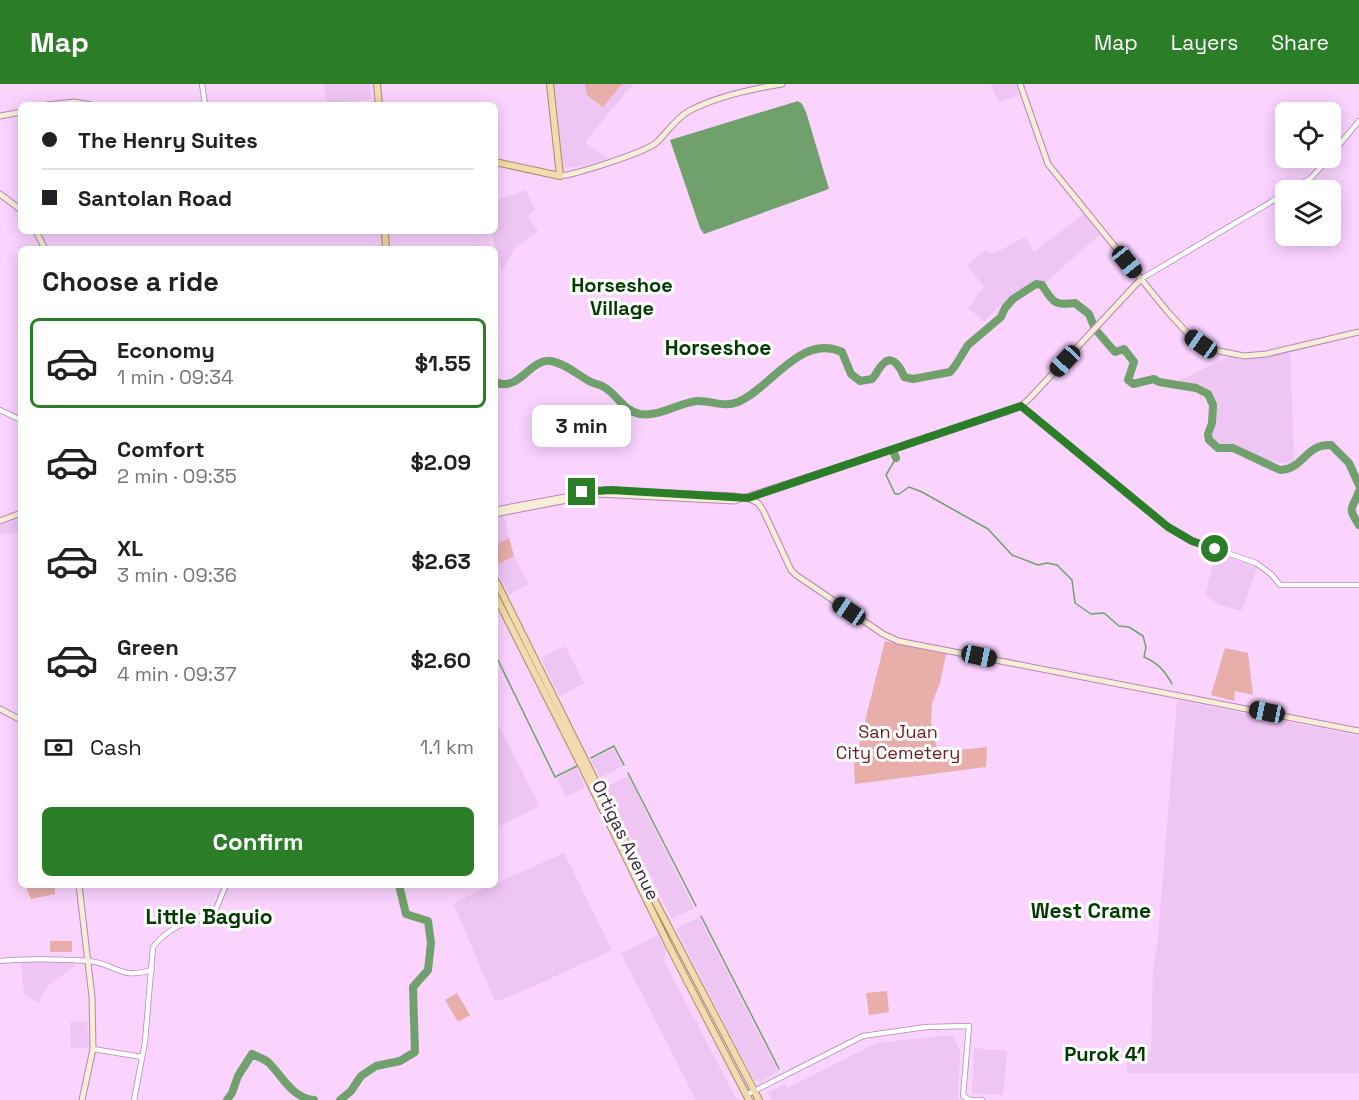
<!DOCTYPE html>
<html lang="en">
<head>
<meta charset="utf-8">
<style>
  :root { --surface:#fff; --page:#f6f6f6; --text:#202124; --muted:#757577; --line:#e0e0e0; --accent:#2c7d28 }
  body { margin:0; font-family:"Space Grotesk",sans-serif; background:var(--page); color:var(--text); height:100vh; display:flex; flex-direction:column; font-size:22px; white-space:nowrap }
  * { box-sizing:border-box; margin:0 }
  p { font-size:20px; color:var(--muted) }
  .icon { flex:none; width:33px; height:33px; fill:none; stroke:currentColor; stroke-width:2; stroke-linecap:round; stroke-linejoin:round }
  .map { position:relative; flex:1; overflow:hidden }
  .details { position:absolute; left:18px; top:162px; width:480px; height:642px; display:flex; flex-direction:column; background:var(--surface); border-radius:9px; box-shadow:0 3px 15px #0003 }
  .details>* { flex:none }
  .guide { position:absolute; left:18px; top:18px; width:480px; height:132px; border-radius:9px; box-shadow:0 3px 15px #0003; display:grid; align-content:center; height:132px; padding:0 24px; background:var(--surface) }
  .buttons { position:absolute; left:1275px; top:18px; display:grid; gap:12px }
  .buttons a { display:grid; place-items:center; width:66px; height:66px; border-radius:9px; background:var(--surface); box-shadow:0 3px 15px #0003; font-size:30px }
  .end { position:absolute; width:27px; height:27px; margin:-14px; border:8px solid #2c7d28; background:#fff; box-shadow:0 0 0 3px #fff }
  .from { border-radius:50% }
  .bubble { position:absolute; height:42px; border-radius:9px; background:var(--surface); box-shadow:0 3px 15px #0003; font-size:20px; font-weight:700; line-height:42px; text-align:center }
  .car { position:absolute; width:18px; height:36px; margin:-18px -9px; border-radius:8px; box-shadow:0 0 4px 2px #0007; background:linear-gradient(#222 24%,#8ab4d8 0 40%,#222 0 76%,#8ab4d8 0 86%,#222 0) }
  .guide b { display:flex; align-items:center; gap:21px; height:57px; font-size:22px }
  .guide b+b { border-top:2px solid var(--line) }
  .guide i { width:15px; height:15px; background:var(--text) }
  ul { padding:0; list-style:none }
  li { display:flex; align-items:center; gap:18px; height:90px; margin:0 12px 9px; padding:0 12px; border:3px solid transparent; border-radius:9px }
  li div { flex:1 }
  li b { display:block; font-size:22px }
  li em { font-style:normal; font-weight:700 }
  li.on { border-color:var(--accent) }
  li>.icon { width:54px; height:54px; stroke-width:1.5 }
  h2 { padding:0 24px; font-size:27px; line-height:72px }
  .pay { display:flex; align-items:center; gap:15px; height:66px; padding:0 24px; font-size:22px }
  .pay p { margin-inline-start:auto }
  .cta { display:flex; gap:12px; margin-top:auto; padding:12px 24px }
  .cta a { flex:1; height:69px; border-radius:9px; background:var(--accent); color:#fff; font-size:24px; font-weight:700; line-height:69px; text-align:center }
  header { display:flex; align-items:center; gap:36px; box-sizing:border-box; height:84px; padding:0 30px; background:var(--accent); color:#fff }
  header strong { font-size:28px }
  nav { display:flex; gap:33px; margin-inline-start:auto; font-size:21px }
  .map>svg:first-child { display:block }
  .built { fill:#efc5f4 }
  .green { fill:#e7aeaa }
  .water { fill:#70a06b }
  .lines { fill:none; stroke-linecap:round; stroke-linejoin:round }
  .stream { stroke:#70a06b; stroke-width:1.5 }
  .river { stroke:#70a06b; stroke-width:8 }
  .tertiary-casing { stroke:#b486ba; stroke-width:6 }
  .secondary-casing { stroke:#b486ba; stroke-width:7 }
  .primary-casing { stroke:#ab8c64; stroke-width:8 }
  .tertiary { stroke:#fff; stroke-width:4.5 }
  .secondary { stroke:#f8edd7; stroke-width:5 }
  .primary { stroke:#f2dbaf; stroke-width:6 }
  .route { stroke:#2c7d28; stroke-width:8 }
  .labels { text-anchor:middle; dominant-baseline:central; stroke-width:6; stroke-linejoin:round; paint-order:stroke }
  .park-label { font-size:18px; fill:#731a1f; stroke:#fff }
  .street-label { font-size:18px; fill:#39263b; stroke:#fff }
  .neighbourhood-label { font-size:20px; font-weight:bold; fill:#033a02; stroke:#fff }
  .quarter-label { font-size:21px; font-weight:bold; fill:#033a02; stroke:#fff }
</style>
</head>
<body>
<header>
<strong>Map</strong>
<nav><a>Map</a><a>Layers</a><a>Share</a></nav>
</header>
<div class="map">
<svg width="1359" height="1016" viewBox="0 0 1359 1016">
  <rect width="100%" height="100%" fill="#fad3ff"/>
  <path class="built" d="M324,0H370L372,15L327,20Z
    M553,0H633L585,58L607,75L576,83L562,84Z
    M991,0H1015L1019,11L998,18Z
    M525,106L536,126L528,132L538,147L514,165L502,188L491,147H495V117Z
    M1084,130L1100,150L1045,199L1035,195L1007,215L984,237L968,224L984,203L967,181L984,167L993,170L1025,153L1034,168Z
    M1290,268L1294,378L1279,379L1237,364L1217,361L1213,357V350L1216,319L1209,309L1197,303H1182L1180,296L1230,272L1242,276Z
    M504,432L509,454L495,461V435Z
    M21,435V473L18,449L0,450V441Z
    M1216,469L1257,483L1242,527L1219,521L1205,511Z
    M514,472L529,500L509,511L495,482Z
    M565,562L584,599L559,612L541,574Z
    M1177,616L1359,652V989H1127V968L1151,967L1153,887L1158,854Z
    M495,635L539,720L537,724L495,744Z
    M614,665L623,682L600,694L591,676Z
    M576,684L585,703L566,713L557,695Z
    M628,692L694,824L672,835L605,703Z
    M564,769L612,866L532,903L498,917L494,915L454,821L455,818Z
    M699,833L778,988L760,998L754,996L742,973L676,845Z
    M658,851L665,865V879L737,1016H696L621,869Z
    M21,878H74L76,881L48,902L38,919L24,910Z
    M87,937L89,962L88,964H71L70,938Z
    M953,951L960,967L958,1014L962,1016H772L768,1008L785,1000L788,1004L876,959Z
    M974,964L1007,967L1003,1011L972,1009Z"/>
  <path class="green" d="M585,0H622L603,23L587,11Z
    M509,454L514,472L495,482V461Z
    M885,557L946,570L940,599L932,619L931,639L938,668L987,663L986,683L855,700L854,682Z
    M1225,564L1248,569L1253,611L1235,607L1234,617L1211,611Z
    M25,801H55V810L31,815Z
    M50,857H72V868H50Z
    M887,907L889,928L869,931L866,909Z
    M457,909L470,931L458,938L445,916Z"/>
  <path class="water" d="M798,17L802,20L806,28L829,105L704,150L700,144L670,56Z"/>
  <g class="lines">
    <path class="stream" d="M896,374L886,391L895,410H899L909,403L922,408L988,445L1012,471L1038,481L1047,479L1057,481L1072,496L1075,519L1091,530L1104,529L1119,542L1129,543L1143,552L1146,563L1144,573C1158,579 1165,587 1172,600
      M495,570L555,693L577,682
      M591,674L614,662L624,681
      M628,689L696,822
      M701,832L779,985"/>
    <path class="river" d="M495,298C519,309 530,274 551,277C567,280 577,291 591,298C595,300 600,300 604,303C617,310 623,327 640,330C660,333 678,319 697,317C711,316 723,324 738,318C771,304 801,249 842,268L851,290L860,297L872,295C876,291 879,283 884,279C893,270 902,286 904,293L913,295L950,288L955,282L968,261L1001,233L1005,224L1013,215L1036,200L1042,201C1053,218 1054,222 1075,219L1089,230L1095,245L1115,268L1124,265L1134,278L1128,296L1133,300L1154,295L1159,298L1196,304L1208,310L1213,321L1212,339L1208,350L1209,356L1218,364H1233L1280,386C1304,385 1305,360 1331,361L1349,379L1359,401
      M893,367L896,374
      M1359,407C1353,426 1346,421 1359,441
      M227,1016L232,1009L238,992L252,970C258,973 265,975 269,979C283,993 292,1014 314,1016
      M340,1016L351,1007L361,992L376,982L400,977L415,968L413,903L428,886L431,859L428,837L406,830L399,801"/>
    <defs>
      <path id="tertiary" d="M202,0L205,21
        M1330,72L1359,37
        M1290,106L1311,94L1329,74
        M1141,195L1286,109
        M1021,322L1168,443L1192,457L1256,479L1271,490L1280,501H1359
        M0,326L21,336
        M196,835L215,837L216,825L226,801
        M0,877C29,874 60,875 89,877C117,880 119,896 152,886
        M93,965L142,973
        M746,1011L863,952L926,943L969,942L963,1012L970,1016H982
        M134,1016L145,958L153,863C170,841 193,837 216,825"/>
      <path id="secondary" d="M1020,0L1048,80L1167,227L1190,252L1214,266L1244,272L1266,270L1359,248
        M47,21L74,18L91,21
        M0,32L21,28
        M560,92C577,90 643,69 656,59C667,49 675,35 689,27C717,12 751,5 782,0
        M0,110L21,126
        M36,147L45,165
        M748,414L758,419L763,426L791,486L796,491L883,550L898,557L1359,647
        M495,426L603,406L735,412L738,414
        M495,430L598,410L734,417L1006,328L1021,322L1030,314L1141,195
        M0,437L21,429
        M0,625L21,636
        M79,801L92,913L93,965L82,1016"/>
      <path id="primary" d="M377,0L379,21
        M495,78L560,92L550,0
        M385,147L386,165
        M495,495L655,817L759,1016
        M495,511L582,683L669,862L749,1016"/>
    </defs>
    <use href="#tertiary" class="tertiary-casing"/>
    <use href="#secondary" class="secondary-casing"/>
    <use href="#primary" class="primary-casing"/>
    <use href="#tertiary" class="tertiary"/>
    <use href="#secondary" class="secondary"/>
    <use href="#primary" class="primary"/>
  </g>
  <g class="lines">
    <path class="route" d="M582,408L611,406L748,414L1021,322L1168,443L1192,457L1215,465"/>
  </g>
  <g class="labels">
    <g class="park-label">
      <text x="898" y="647">San Juan<tspan x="898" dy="21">City Cemetery</tspan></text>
    </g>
    <g class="street-label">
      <text transform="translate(626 756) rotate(64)">Ortigas Avenue</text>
    </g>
    <g class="neighbourhood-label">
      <text x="622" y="201">Horseshoe<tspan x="622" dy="23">Village</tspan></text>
      <text x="1105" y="970">Purok 41</text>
    </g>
    <g class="quarter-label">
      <text x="718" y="263">Horseshoe</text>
      <text x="1091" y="826">West Crame</text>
      <text x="209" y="832">Little Baguio</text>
    </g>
  </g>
</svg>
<div class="buttons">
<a><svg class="icon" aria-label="locate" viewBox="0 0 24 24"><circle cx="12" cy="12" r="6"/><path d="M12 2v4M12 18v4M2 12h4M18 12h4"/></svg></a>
<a><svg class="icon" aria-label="layers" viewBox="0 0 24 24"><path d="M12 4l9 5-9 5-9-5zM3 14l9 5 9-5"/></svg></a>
</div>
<i class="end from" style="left:1215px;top:465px"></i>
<i class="end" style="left:582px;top:408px"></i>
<div class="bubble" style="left:532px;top:321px;width:99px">3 min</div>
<i class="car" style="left:1127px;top:178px;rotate:141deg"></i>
<i class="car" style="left:1201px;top:260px;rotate:305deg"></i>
<i class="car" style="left:1065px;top:277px;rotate:223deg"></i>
<i class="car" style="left:849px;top:527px;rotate:304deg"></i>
<i class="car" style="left:979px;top:572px;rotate:102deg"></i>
<i class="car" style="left:1267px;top:628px;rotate:281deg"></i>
<div class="guide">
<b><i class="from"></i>The Henry Suites</b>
<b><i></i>Santolan Road</b>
</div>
<section class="details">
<h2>Choose a ride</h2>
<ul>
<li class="on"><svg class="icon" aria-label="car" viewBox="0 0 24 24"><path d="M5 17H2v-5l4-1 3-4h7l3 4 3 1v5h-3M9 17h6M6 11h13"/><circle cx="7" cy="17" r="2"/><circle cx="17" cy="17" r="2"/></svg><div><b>Economy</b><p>1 min · 09:34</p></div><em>$1.55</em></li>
<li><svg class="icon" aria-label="car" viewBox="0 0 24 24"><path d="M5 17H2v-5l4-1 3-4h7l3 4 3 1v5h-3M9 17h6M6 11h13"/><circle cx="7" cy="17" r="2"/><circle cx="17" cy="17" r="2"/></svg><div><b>Comfort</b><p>2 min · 09:35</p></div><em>$2.09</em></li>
<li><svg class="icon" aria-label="car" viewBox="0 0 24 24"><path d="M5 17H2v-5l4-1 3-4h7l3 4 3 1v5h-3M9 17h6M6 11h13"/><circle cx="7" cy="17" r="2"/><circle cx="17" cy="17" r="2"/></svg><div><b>XL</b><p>3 min · 09:36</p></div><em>$2.63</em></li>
<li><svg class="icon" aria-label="car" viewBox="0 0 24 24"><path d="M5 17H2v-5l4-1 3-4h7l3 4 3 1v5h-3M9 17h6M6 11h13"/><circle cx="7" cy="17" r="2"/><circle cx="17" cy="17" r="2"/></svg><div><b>Green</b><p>4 min · 09:37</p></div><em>$2.60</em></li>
</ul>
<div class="pay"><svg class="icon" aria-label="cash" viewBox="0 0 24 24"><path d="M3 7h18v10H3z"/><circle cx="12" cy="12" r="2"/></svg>Cash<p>1.1 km</p></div>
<div class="cta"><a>Confirm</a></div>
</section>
</div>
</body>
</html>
